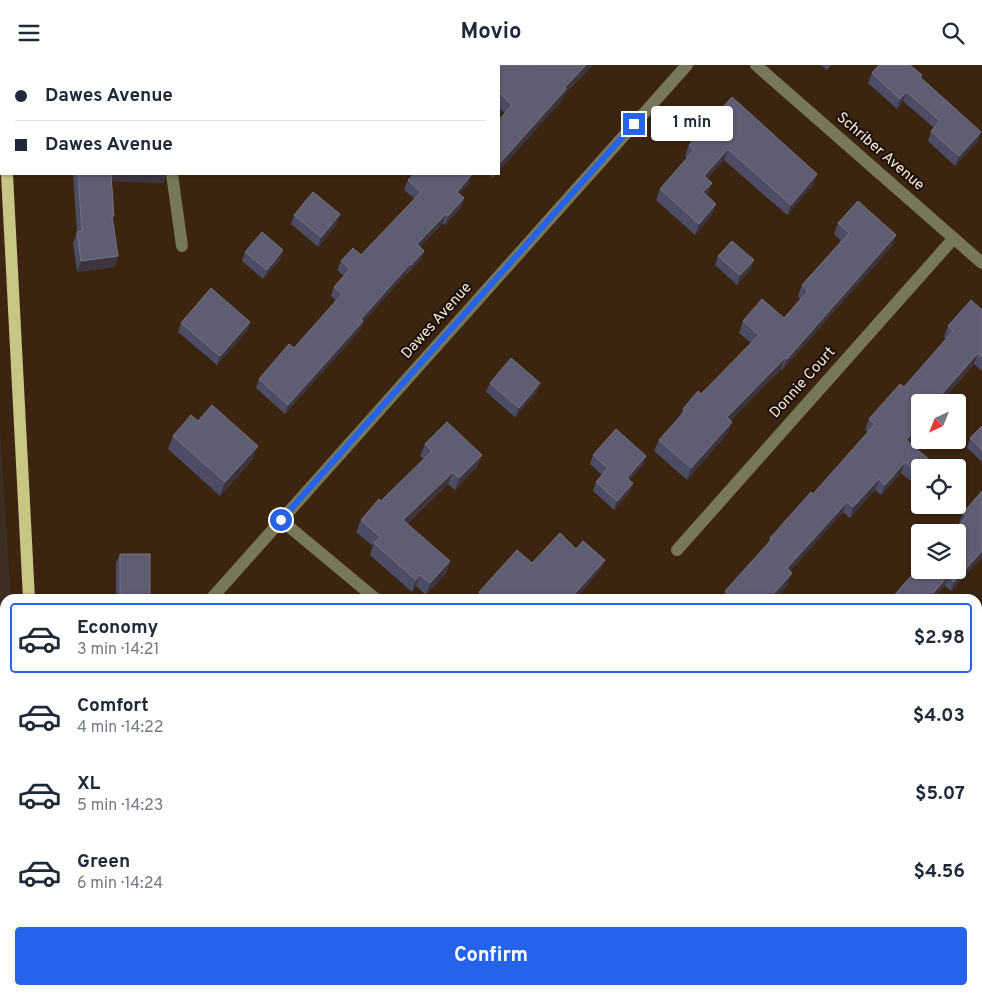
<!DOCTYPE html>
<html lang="en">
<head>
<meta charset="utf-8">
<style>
  :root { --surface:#fff; --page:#f2f2f3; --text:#1f2937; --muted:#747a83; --line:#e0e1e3; --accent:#2563eb }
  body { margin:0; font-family:Overpass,sans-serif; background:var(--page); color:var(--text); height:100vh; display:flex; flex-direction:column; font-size:19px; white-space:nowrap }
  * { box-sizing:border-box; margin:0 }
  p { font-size:16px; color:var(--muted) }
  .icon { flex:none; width:28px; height:28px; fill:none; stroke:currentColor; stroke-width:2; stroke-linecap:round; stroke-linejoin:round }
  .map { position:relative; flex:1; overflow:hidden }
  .sheet { position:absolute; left:0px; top:529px; width:982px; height:401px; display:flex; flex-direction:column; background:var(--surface); border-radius:15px 15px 0 0; box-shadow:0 1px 4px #0004 }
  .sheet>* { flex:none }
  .top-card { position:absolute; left:0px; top:0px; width:500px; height:110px; box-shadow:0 1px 4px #0004; display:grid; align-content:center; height:110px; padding:0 15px; background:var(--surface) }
  .needle { width:32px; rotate:223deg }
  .fabs { position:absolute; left:911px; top:329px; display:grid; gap:10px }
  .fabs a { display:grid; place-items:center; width:55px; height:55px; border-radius:5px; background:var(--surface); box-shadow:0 1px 4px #0004; font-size:25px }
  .end { position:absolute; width:22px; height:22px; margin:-11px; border:6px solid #2563eb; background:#fff; box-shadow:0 0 0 2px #fff }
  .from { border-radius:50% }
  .bubble { position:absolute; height:35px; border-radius:5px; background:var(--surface); box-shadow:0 1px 4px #0004; font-size:16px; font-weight:700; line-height:35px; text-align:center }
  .top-card b { display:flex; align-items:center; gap:18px; height:48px; font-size:19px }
  .top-card b+b { border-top:1px solid var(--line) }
  .top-card i { width:12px; height:12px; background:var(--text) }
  ul { padding:9px 0 0; list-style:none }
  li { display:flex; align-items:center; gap:15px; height:70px; margin:0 10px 8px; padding:0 5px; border:2px solid transparent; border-radius:5px }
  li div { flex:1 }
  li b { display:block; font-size:19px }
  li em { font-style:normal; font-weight:700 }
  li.current { border-color:var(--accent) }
  li>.icon { width:45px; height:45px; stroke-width:1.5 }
  .button { display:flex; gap:10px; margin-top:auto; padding:10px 15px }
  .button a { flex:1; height:58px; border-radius:5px; background:var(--accent); color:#fff; font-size:20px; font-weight:700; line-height:58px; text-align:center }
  header { display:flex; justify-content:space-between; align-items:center; height:65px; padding:0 15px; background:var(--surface); font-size:22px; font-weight:700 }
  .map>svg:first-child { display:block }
  .commercial { fill:#3d2e22 }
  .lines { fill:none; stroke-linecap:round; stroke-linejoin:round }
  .minor { stroke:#797759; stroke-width:12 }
  .major { stroke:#c8c585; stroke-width:12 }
  .wall { fill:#4c4c65 }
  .shaded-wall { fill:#3d353e }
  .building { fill:#5f5d72; stroke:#777383 }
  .route { stroke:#2563eb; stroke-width:6 }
  .labels { text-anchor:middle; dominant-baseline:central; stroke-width:4; stroke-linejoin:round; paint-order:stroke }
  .street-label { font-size:15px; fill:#faeade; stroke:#1a1008 }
</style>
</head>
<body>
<header><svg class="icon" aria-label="menu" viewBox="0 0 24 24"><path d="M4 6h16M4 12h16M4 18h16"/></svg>Movio<svg class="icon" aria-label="search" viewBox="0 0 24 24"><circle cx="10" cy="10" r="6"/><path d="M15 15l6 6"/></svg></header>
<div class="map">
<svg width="982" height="929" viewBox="0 0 982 929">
  <rect width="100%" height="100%" fill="#3b2410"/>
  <path class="commercial" d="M0,364L11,534H5V784H0Z"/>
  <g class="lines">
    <path class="minor" d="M756,0L982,198
      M172,109L182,181
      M281,455L376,534
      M677,485L954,173
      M211,534L687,0
      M978,563L982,558
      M0,574H5
      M227,925L231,929
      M826,925L831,929"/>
    <path class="major" d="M0,26L1,41
      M7,109L29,534
      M54,925L55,929"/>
  </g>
  <path class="wall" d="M267,0H302L301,1H268Z
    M529,0H593L563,31L562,35L499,106V55L505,48L499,43V1H528Z
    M821,0H831L827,5Z
    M872,8L922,10L921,13L978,76L955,101L928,76L931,66L934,63L903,36L897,44L868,18Z
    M732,32L817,109L813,120L787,150L724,95L707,114L712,118L707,130L712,150L695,170L656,135L660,124L687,93L685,91L689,80Z
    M73,109H166L163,118L112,116V156L118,191L114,202L77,207L73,178L77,167Z
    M472,109L469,118L459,129L464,133L461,142L445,160L443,158L420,182L424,186L421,195L407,209V208L363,257L360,265L285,349L256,323L259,314L294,283L336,236L331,231L334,222L344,211L337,205L341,196L361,190L415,134L404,125L408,115Z
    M488,109H496L493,113Z
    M294,150L337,159L318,182L291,159Z
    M838,158L896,170L892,181L782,305L781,304L731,355L728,368L687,415L654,386L659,375L680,351L683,344L701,329L751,278L739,268L743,256L784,253L800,234L798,231L802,220L841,176L834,169Z
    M245,187L280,195L263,214L242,196Z
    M718,191L751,204L737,220L715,200Z
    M982,245V306L974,299L940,338H920V359L916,370L910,377L920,402V424L901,408L881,430L875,425L850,453L843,447L790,506L788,519L775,534H723L725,526L768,479L770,473L813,429L868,367L865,365L869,354L904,322L946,274L944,272L948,261Z
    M250,257L247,266L217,300L178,267L181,258Z
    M490,318L537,327L515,352L486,327Z
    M198,356L253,394L220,431L168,384L173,371Z
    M982,361V397L967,383L970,373Z
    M425,379L482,390L477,402L455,425L448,419L407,459L450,496L446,508L426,530L416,521L412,527L370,490L373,481L356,467L361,455L424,394L420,391Z
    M593,390L646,391L643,400L629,415L633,418L629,428L614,445L593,426L596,417L602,410L590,399Z
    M982,426V492L951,526L945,521L912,512L960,459L959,458L963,448Z
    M576,484L605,495L601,504L575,534H477L479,527L532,498Z
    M120,489L150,534H116V498Z
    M982,648V721L978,726V656L979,651Z
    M979,883L982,929H908L903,925H978Z
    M311,925H373L377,929H316Z
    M645,925H666L662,929H650Z"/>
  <path class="shaded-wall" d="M586,0H593L563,31L562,35L499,106V99L565,22Z
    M907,27L903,36L897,44L900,34Z
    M981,67L978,76L955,101L959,91Z
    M728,84L724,95L700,122L704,111Z
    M109,109H166L163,118L107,116Z
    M472,109L469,118L453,136L457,127Z
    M817,109L813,120L787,150L791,140Z
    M712,118L708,129L700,138L703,127Z
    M464,133L461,142L445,160L448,151Z
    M716,139L712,150L695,170L699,159Z
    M340,149L337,159L318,182L321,172Z
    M446,149L443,158L414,188L417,179Z
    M896,170L892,181L782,305L787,294Z
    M283,185L280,195L263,214L267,205Z
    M424,186L421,195L407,209L411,200Z
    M118,191L114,202L77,207L81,196Z
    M754,195L751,204L737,220L740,210Z
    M410,199L407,208L363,257L360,265L285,349L288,340L361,254Z
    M250,257L247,266L217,300L220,291Z
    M978,288L974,299L940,338H934Z
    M785,293L781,304L723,363L727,352Z
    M540,318L537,327L515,352L519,343Z
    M920,353V359L916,370L902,385L906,375L917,357Z
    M732,357L728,368L687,415L691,403Z
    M258,381L253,394L220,431L225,417Z
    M482,390L477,402L455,425L459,413Z
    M646,391L643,400L623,422L627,413Z
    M905,397L901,408L881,430L885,420Z
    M453,407L448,419L399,467L403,455Z
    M879,414L875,425L850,453L853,442Z
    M633,418L629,428L614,445L617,436Z
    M847,437L843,447L783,514L787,503Z
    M982,486V492L951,526L954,517Z
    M605,495L601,504L575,534H570Z
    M450,496L446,508L426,530L430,518Z
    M792,508L788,519L775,534H769Z
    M420,510L416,521L412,527L416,515Z
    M948,511L945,521L933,534H928Z
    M120,533H150V534H119Z
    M982,715V721L978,726V720Z
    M0,771H5V780H0Z
    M982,820V826L978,830V825Z
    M982,875V881L978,885V879Z
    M660,925H666L662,929H659Z"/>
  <path class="building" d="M99,0H167V1H99Z
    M195,0H221L222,1H194Z
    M285,0H296L295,1H287Z
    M491,0H527L528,1L529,0H586L565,22L566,24L499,99V55L512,40L499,27V1H490Z
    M879,0H910L922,10L920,12L981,67L959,91L931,66L940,56L907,27L900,34L872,8Z
    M732,32L817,109L791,140L728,84L704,111L712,118L703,127L716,139L699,159L660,124L694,85L689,80Z
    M78,109H111L114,151H112L118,191L81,196L77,167L82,166Z
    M414,109H472L457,127L464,133L448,151L446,149L417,179L424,186L411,200L410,199L361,254L363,256L288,340L259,314L289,279L294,283L342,229L334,222L350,204L341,196L353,183L361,190L421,127L408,115Z
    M313,127L340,149L321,172L294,150Z
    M858,136L896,170L787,294L785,293L727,352L732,357L691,403L659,375L685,346L683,344L698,326L701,329L759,270L743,256L762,234L784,253L808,226L802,220L849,168L838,158Z
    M262,167L283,185L267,205L245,187Z
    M732,176L754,195L740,210L718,191Z
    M211,223L250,257L220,291L181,258Z
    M971,235L982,245V292L978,288L934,338H920V353L917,357L920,359L906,375L938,402H920V410L905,397L885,420L879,414L853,442L847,437L787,503L792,508L769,534H734L725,526L772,474L770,473L811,427L813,429L875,359L869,354L900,319L904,322L953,266L948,261Z
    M511,293L540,318L519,343L490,318Z
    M212,340L258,381L225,417L173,371L191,350L198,356Z
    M447,357L482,390L459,413L453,407L403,455L450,496L430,518L420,510L416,515L374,478L380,472L361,455L379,434L381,436L432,386L425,379Z
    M982,361V385L970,373Z
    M616,364L646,391L627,413L633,418L617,436L596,417L608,403L593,390Z
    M982,426V486L954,517L948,511L928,534H891L911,511L912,512L920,504V505H958V468H952L966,452L963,448Z
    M560,468L576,484L583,476L605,495L570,534H487L479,527L517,485L532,498Z
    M120,489H150V533H120Z
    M982,648V654L979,651Z
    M982,656V715L978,720V662Z
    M0,741H5V771H0Z
    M978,792L982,796V820L978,825Z
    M978,852L982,856V875L978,879Z
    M978,881L982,886V929H921L917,925H978Z
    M325,925H373L377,929H329Z
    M464,925H492L496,929H461Z"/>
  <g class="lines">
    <path class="route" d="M281,455L634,59"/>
  </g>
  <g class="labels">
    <g class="street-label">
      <text transform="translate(880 87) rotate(41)">Schriber Avenue</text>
      <text transform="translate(437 256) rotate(-48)">Dawes Avenue</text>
      <text transform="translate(803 318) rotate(-48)">Donnie Court</text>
    </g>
  </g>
</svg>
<div class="fabs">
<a><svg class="needle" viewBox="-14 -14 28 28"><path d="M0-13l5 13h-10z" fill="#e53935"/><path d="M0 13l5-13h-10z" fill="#747a83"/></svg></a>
<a><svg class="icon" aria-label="locate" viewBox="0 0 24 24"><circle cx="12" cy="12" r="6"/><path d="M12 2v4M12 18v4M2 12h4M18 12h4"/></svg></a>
<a><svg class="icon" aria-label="layers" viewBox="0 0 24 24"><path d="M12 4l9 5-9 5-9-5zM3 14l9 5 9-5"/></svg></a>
</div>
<i class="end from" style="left:281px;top:455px"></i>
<i class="end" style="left:634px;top:59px"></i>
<div class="bubble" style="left:651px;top:41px;width:82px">1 min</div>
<div class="top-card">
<b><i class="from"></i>Dawes Avenue</b>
<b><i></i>Dawes Avenue</b>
</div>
<section class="sheet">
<ul>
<li class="current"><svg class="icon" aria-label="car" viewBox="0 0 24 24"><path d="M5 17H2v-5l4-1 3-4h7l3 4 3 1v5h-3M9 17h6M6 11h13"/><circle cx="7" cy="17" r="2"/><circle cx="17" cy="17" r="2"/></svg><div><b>Economy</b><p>3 min · 14:21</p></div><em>$2.98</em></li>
<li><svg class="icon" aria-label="car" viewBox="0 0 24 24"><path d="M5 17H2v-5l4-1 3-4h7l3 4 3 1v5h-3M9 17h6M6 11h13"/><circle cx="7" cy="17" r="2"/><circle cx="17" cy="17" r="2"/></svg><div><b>Comfort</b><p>4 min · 14:22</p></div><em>$4.03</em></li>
<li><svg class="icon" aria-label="car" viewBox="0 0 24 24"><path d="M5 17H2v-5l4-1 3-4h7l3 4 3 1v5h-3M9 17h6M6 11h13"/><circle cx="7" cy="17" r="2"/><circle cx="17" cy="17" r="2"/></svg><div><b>XL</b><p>5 min · 14:23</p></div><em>$5.07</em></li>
<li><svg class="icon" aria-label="car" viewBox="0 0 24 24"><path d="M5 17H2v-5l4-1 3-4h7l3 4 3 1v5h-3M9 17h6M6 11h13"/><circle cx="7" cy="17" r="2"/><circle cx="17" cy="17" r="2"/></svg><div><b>Green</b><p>6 min · 14:24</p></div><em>$4.56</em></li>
</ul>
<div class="button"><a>Confirm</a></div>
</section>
</div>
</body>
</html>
